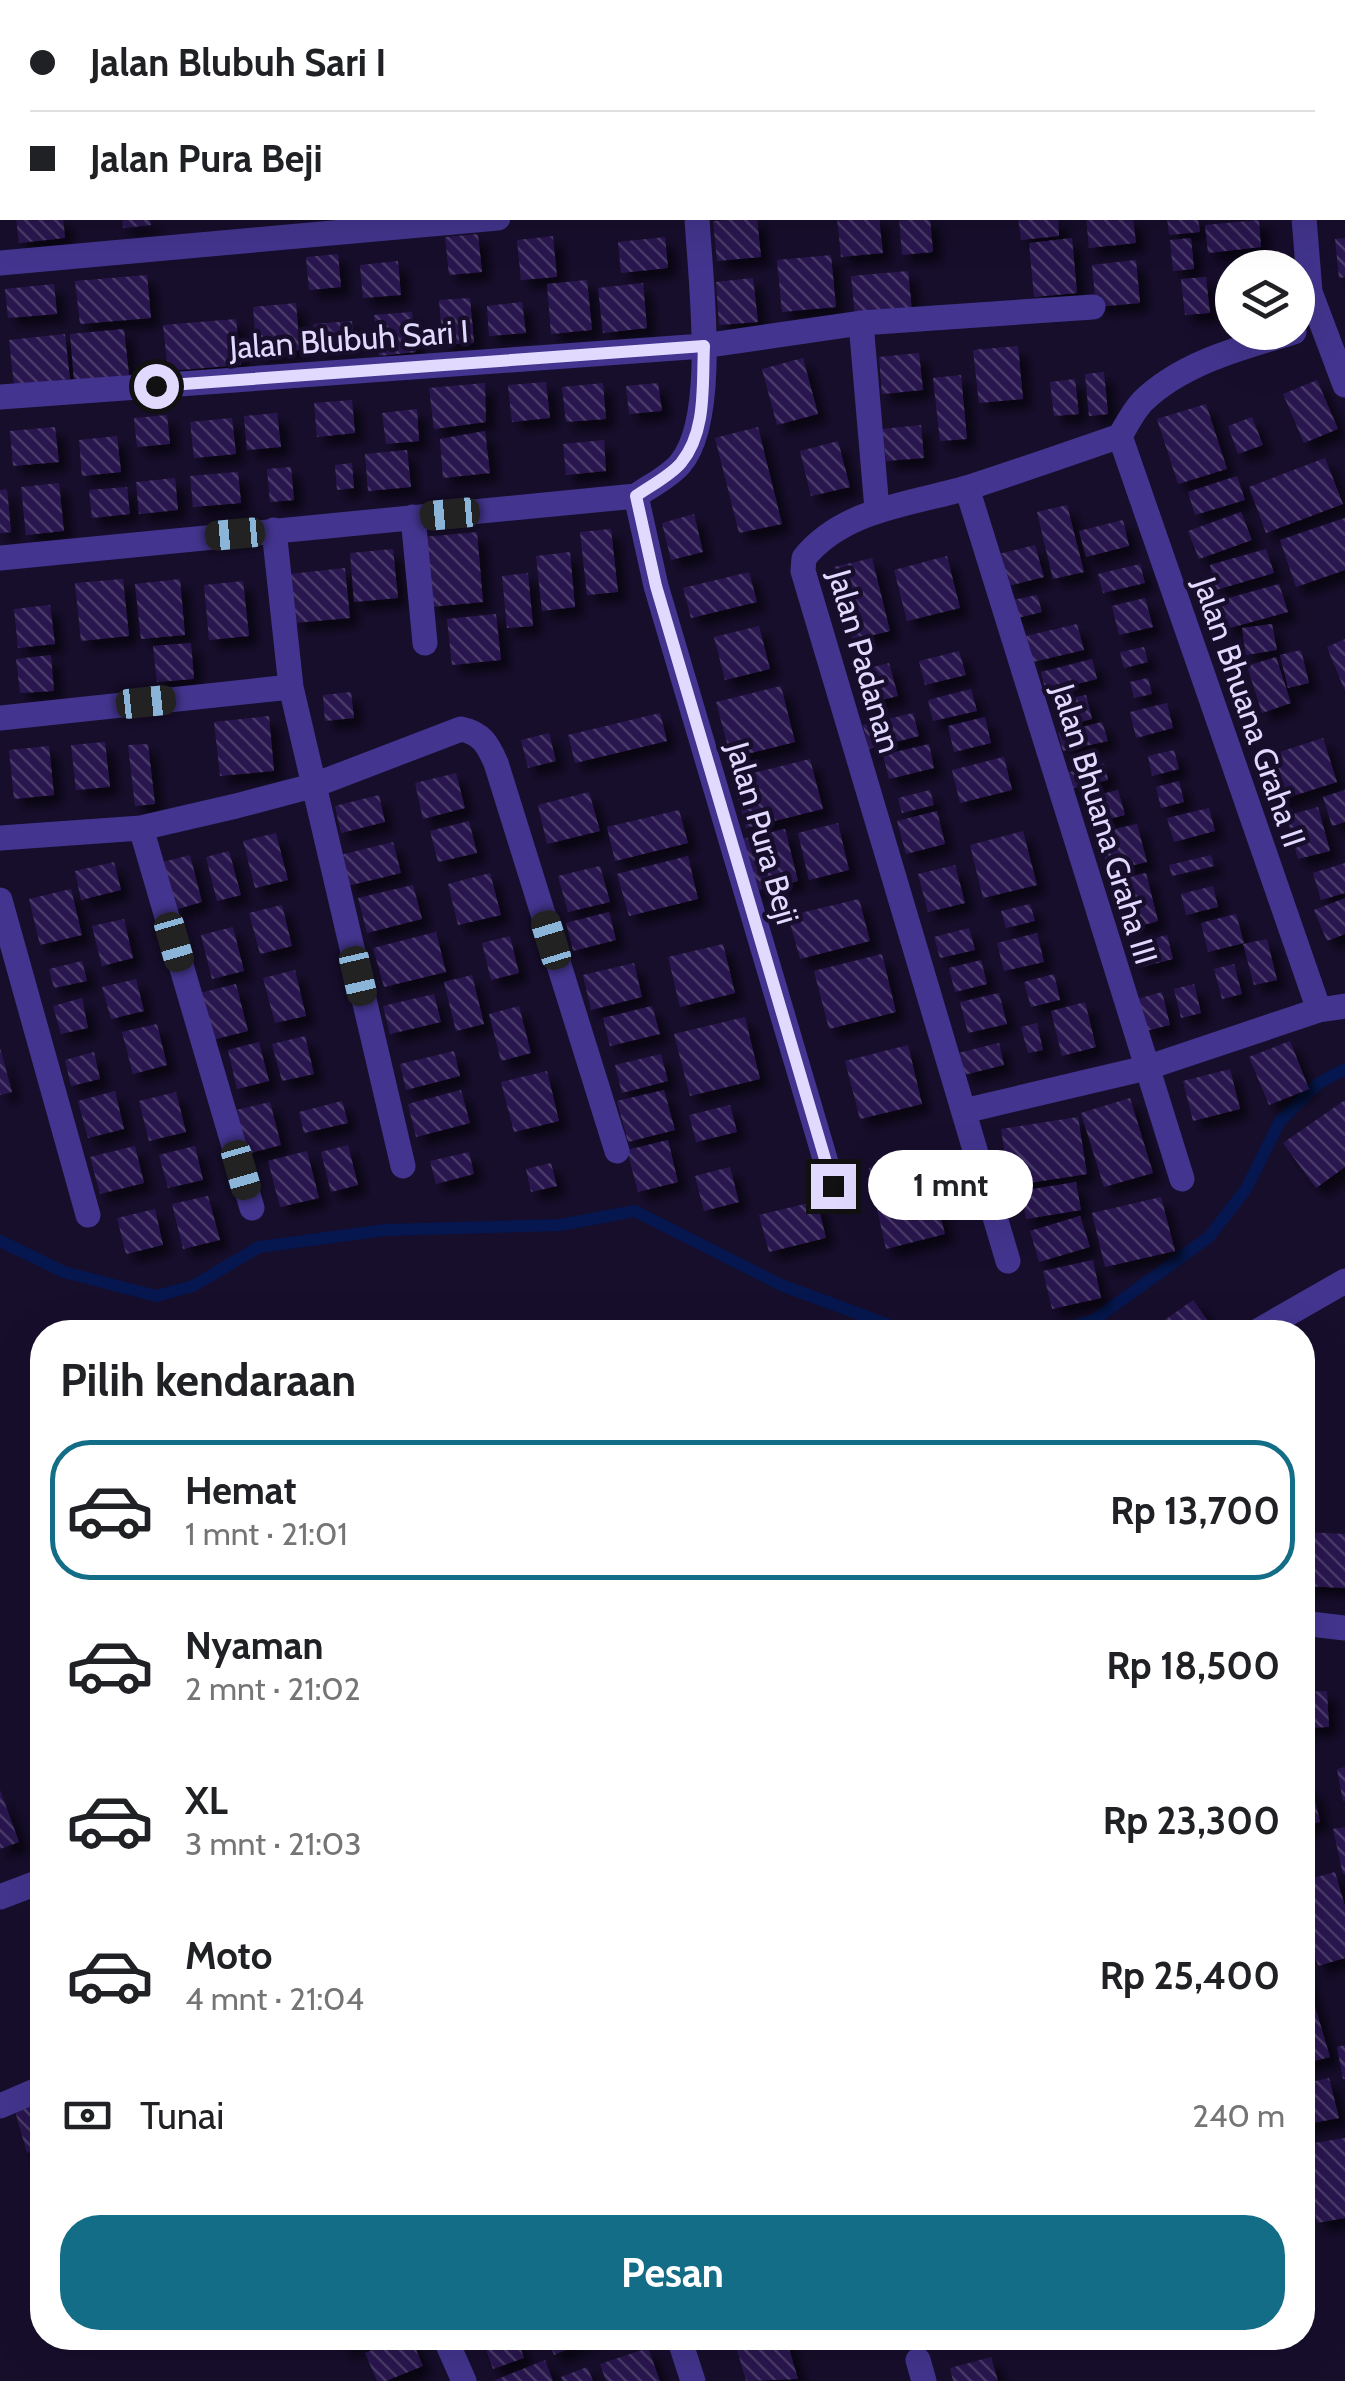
<!DOCTYPE html>
<html lang="id">
<head>
<meta charset="utf-8">
<style>
  :root { --surface:#fff; --page:#f2f2f2; --text:#202124; --muted:#757577; --line:#e0e0e0; --accent:#146d87 }
  body { margin:0; font-family:Cabin,sans-serif; background:var(--page); color:var(--text); height:100vh; display:flex; flex-direction:column; font-size:38px; white-space:nowrap }
  * { box-sizing:border-box; margin:0 }
  p { font-size:32px; color:var(--muted) }
  .icon { flex:none; width:55px; height:55px; fill:none; stroke:currentColor; stroke-width:2; stroke-linecap:round; stroke-linejoin:round }
  .map { position:relative; flex:1; overflow:hidden }
  .panel { position:absolute; left:30px; top:1320px; width:1285px; height:1030px; display:flex; flex-direction:column; background:var(--surface); border-radius:40px; box-shadow:0 10px 40px #0002 }
  .panel>* { flex:none }
  .top-card { position:absolute; left:0px; top:0px; width:1345px; height:220px; box-shadow:0 10px 40px #0002; display:grid; align-content:center; height:220px; padding:0 30px; background:var(--surface) }
  .fabs { position:absolute; left:1215px; top:250px; display:grid; gap:20px }
  .fabs a { display:grid; place-items:center; width:100px; height:100px; border-radius:50%; background:var(--surface); box-shadow:0 10px 40px #0002; font-size:50px }
  .end { position:absolute; width:45px; height:45px; margin:-22px; border:12px solid #e2d9ff; background:#111; box-shadow:0 0 0 5px #111 }
  .from { border-radius:50% }
  .bubble { position:absolute; height:70px; border-radius:35px; background:var(--surface); box-shadow:0 10px 40px #0002; font-size:32px; font-weight:700; line-height:70px; text-align:center }
  .car { position:absolute; width:30px; height:60px; margin:-30px -15px; border-radius:12px; box-shadow:0 0 8px 2px #0007; background:linear-gradient(#222 24%,#8ab4d8 0 40%,#222 0 76%,#8ab4d8 0 86%,#222 0) }
  .top-card b { display:flex; align-items:center; gap:35px; height:95px; font-size:38px }
  .top-card b+b { border-top:2px solid var(--line) }
  .top-card i { width:25px; height:25px; background:var(--text) }
  ul { padding:0; list-style:none }
  li { display:flex; align-items:center; gap:30px; height:140px; margin:0 20px 15px; padding:0 10px; border:5px solid transparent; border-radius:40px }
  li div { flex:1 }
  li b { display:block; font-size:38px }
  li em { font-style:normal; font-weight:700 }
  li.on { border-color:var(--accent) }
  li>.icon { width:90px; height:90px; stroke-width:1.5 }
  h2 { padding:0 30px; font-size:45px; line-height:120px }
  .pay { display:flex; align-items:center; gap:25px; height:110px; padding:0 30px; font-size:38px }
  .pay p { margin-inline-start:auto }
  .cta { display:flex; gap:20px; margin-top:auto; padding:20px 30px }
  .cta a { flex:1; height:115px; border-radius:40px; background:var(--accent); color:#fff; font-size:40px; font-weight:700; line-height:115px; text-align:center }
  .map>svg:first-child { display:block }
  .lines { fill:none; stroke-linecap:round; stroke-linejoin:round }
  .stream { stroke:#05174e; stroke-width:12 }
  .building { fill:url(#building-back-hatch); filter:url(#shadow) }
  .street { stroke:#43358f; stroke-width:25 }
  .route { stroke:#e2d9ff; stroke-width:12 }
  .labels { text-anchor:middle; dominant-baseline:central; stroke-width:9; stroke-linejoin:round; paint-order:stroke }
  .street-label { font-size:32px; fill:#e2d9ff; stroke:#170e2c }
</style>
</head>
<body>
<div class="map">
<svg width="1345" height="2381" viewBox="0 0 1345 2381">
  <defs>
    <pattern id="building-back-hatch" width="6" height="6" patternUnits="userSpaceOnUse" patternTransform="scale(2.5)"><rect width="6" height="6" fill="#2a194f"/><path d="M-1 5l2 2M0 0l6 6M5-1l2 2" fill="none" stroke="#493a69"/></pattern>
    <filter id="shadow"><feDropShadow dx="9" dy="9" stdDeviation="5" flood-color="#0009"/></filter>
  </defs>
  <rect width="100%" height="100%" fill="#170e2c"/>
  <g class="lines">
    <path class="stream" d="M0,1241L64,1272L156,1296L193,1286L259,1247L385,1230L560,1225L635,1211L781,1285L908,1332
      M1053,1332L1094,1320L1209,1237L1246,1189L1280,1121L1319,1083L1345,1069"/>
  </g>
  <path class="building" d="M16,218H63L65,238L19,243Z
    M122,218H150L151,225L123,228Z
    M757,218L761,257L717,261L713,221Z
    M837,218H879L883,253L841,257Z
    M899,218H930L933,252L902,255Z
    M1018,218H1058L1059,236L1021,240Z
    M1086,218H1133L1136,243L1089,248Z
    M1167,218H1198L1200,232L1169,235Z
    M1259,220L1261,247L1208,253L1205,225Z
    M478,234L482,272L449,275L445,237Z
    M553,236L557,277L521,280L517,240Z
    M665,237L668,268L621,273L618,242Z
    M1072,238L1077,293L1034,297L1029,243Z
    M1191,238L1194,269L1173,271L1170,240Z
    M1345,238V277L1339,278L1335,239Z
    M338,254L341,287L309,290L306,257Z
    M831,255L836,307L782,312L777,260Z
    M1136,260L1140,303L1096,307L1092,265Z
    M398,261L401,295L363,298L360,265Z
    M1276,261L1277,268H1240V265Z
    M908,271L912,311L855,316L851,276Z
    M147,275L151,318L80,324L75,281Z
    M1206,277L1210,313L1185,315L1181,279Z
    M753,278L758,322L719,325L716,282Z
    M587,280L592,330L551,334L547,284Z
    M643,283L647,328L603,333L598,288Z
    M54,284L57,314L8,318L5,289Z
    M470,298L474,343L443,345L439,300Z
    M522,302L526,333L489,336L487,306Z
    M296,303L300,350L257,354L253,307Z
    M412,312L416,352L379,356L374,315Z
    M236,319L241,365L168,371L163,325Z
    M352,321L354,344L316,348L313,324Z
    M124,329L129,375L74,380L70,334Z
    M65,334L70,379L14,385L9,340Z
    M1018,346L1023,399L979,403L973,350Z
    M919,353L923,390L882,394L879,357Z
    M803,358L818,414L777,425L762,369Z
    M1104,372L1108,414L1089,416L1085,374Z
    M961,375L967,439L940,441L933,378Z
    M1075,379L1079,414L1054,416L1050,382Z
    M1317,380L1338,429L1304,443L1283,394Z
    M546,382L550,418L512,422L508,385Z
    M485,383L486,422L434,429L429,388Z
    M603,383L606,419L566,422L562,387Z
    M658,383L662,411L629,414L626,386Z
    M352,400L355,433L317,437L314,403Z
    M1206,404L1227,469L1178,484L1157,419Z
    M417,409L419,441L386,444L382,413Z
    M277,413L281,447L247,450L244,416Z
    M167,415L170,444L137,447L134,418Z
    M1252,417L1263,445L1238,454L1228,426Z
    M232,418L236,454L194,458L190,422Z
    M921,425L924,458L886,461L882,429Z
    M55,427L59,462L13,466L10,431Z
    M758,427L782,524L739,533L715,438Z
    M485,431L490,473L443,478L440,439Z
    M117,436L121,472L82,476L79,440Z
    M604,440L606,471L566,475L563,444Z
    M838,441L850,487L811,496L800,451Z
    M407,450L411,487L368,491L365,454Z
    M1325,458L1343,504L1266,533L1249,487Z
    M352,463L354,488L337,490L335,465Z
    M291,467L294,500L270,502L267,469Z
    M238,472L241,503L193,507L190,476Z
    M1237,476L1245,500L1195,515L1188,492Z
    M175,478L178,510L139,514L136,482Z
    M59,483L64,531L26,535L21,487Z
    M127,487L130,514L92,518L89,490Z
    M7,489L11,532L0,533V490Z
    M1067,505L1084,572L1053,579L1037,512Z
    M1241,512L1252,540L1199,559L1188,531Z
    M694,514L703,552L671,560L662,523Z
    M1345,518V570L1296,587L1280,540Z
    M1123,520L1129,546L1086,557L1079,531Z
    M611,529L618,592L587,595L580,532Z
    M477,532L483,602L430,607L423,537Z
    M1035,545L1044,577L1008,586L999,554Z
    M393,549L398,598L354,602L350,553Z
    M1266,549L1274,573L1216,590L1210,565Z
    M570,552L575,607L542,611L536,556Z
    M947,556L960,608L907,621L894,570Z
    M872,558L890,631L853,640L834,567Z
    M1140,564L1145,583L1103,593L1098,574Z
    M345,568L350,618L295,623L290,574Z
    M749,572L757,602L691,618L683,588Z
    M528,573L533,626L507,628L502,576Z
    M123,579L129,636L81,641L75,583Z
    M180,579L185,635L141,639L135,584Z
    M243,581L249,636L209,640L204,585Z
    M1279,584L1288,612L1226,629L1218,601Z
    M1037,595L1042,612L1013,619L1009,601Z
    M1145,598L1153,627L1119,635L1112,606Z
    M50,605L55,644L18,648L14,609Z
    M496,614L501,660L452,665L447,619Z
    M1077,624L1084,650L1033,662L1026,636Z
    M1272,624L1277,650L1246,655L1242,628Z
    M759,626L770,669L725,680L714,637Z
    M1345,639V691L1327,647Z
    M191,643L194,679L157,682L153,646Z
    M1144,647L1148,662L1124,668L1120,652Z
    M1301,650L1309,683L1288,688L1280,655Z
    M959,651L966,675L925,685L919,661Z
    M51,655L54,691L20,693L16,659Z
    M1276,657L1291,703L1262,713L1247,666Z
    M1092,659L1097,679L1046,692L1041,672Z
    M889,663L898,696L861,705L853,672Z
    M1148,678L1152,694L1134,698L1130,682Z
    M781,686L795,742L731,758L716,702Z
    M971,689L977,711L933,721L928,700Z
    M351,692L354,718L325,721L323,695Z
    M1086,695L1092,719L1065,726L1058,701Z
    M1167,703L1173,728L1136,738L1130,712Z
    M660,713L667,741L575,763L568,735Z
    M913,713L919,736L869,749L863,725Z
    M269,716L274,771L220,776L214,722Z
    M985,717L991,743L954,752L948,726Z
    M1102,722L1108,741L1063,751L1058,733Z
    M549,733L556,761L528,768L521,740Z
    M1323,738L1337,782L1274,802L1261,758Z
    M105,742L110,787L76,790L71,745Z
    M148,744L155,804L135,806L128,745Z
    M929,744L934,768L889,779L883,755Z
    M49,746L54,795L14,799L9,750Z
    M1174,750L1179,769L1152,776L1148,756Z
    M1004,757L1012,790L960,803L952,770Z
    M810,759L823,809L746,828L733,778Z
    M1104,763L1108,780L1070,789L1066,773Z
    M456,773L465,808L423,819L415,783Z
    M1179,781L1184,802L1161,808L1156,787Z
    M930,790L934,805L902,813L898,798Z
    M1118,790L1125,815L1089,824L1082,799Z
    M1345,790V822L1332,826L1323,797Z
    M589,792L600,831L547,844L538,805Z
    M379,795L385,822L341,833L335,806Z
    M1318,807L1330,851L1298,859L1286,816Z
    M1209,808L1215,831L1174,842L1167,818Z
    M679,810L688,843L615,861L607,827Z
    M937,811L945,844L906,854L897,821Z
    M469,821L477,853L438,862L430,831Z
    M838,823L849,870L809,880L798,833Z
    M1137,824L1147,862L1108,871L1098,833Z
    M785,829L798,881L755,891L742,839Z
    M1023,831L1037,885L983,898L970,845Z
    M276,833L288,880L255,888L243,841Z
    M393,842L401,873L347,886L340,855Z
    M229,851L241,895L217,901L206,857Z
    M190,855L202,902L174,910L163,862Z
    M1211,855L1214,866L1172,876L1169,865Z
    M688,856L698,899L629,916L617,874Z
    M114,862L121,890L81,900L75,871Z
    M1345,863V893L1321,900L1313,873Z
    M955,865L965,903L928,912L918,874Z
    M600,866L610,902L568,912L558,876Z
    M490,873L501,915L458,925L448,884Z
    M1146,873L1158,921L1133,928L1120,879Z
    M413,885L422,919L367,933L358,898Z
    M1213,886L1218,907L1186,915L1181,894Z
    M71,889L82,935L40,945L29,899Z
    M1345,898V934L1327,941L1314,910Z
    M859,899L870,941L800,959L788,916Z
    M1030,904L1035,921L1006,928L1001,911Z
    M282,905L292,946L260,954L249,913Z
    M609,912L616,940L573,951L566,923Z
    M1236,914L1244,943L1208,952L1201,923Z
    M124,919L133,958L102,966L92,926Z
    M233,927L244,971L212,979L201,935Z
    M969,928L975,950L940,958L934,937Z
    M436,932L446,972L384,987L373,948Z
    M1037,933L1044,962L1004,971L997,943Z
    M1167,935L1173,959L1138,968L1132,944Z
    M510,936L519,973L491,980L482,943Z
    M1267,939L1277,980L1254,985L1243,944Z
    M723,944L735,993L680,1007L668,957Z
    M882,954L896,1012L829,1029L814,971Z
    M981,960L987,984L955,992L949,968Z
    M82,961L87,981L54,988L49,969Z
    M634,963L642,997L591,1010L583,975Z
    M1234,964L1242,994L1222,999L1214,969Z
    M295,970L306,1016L275,1023L263,978Z
    M1054,974L1060,1000L1031,1007L1024,982Z
    M472,975L484,1024L456,1031L444,982Z
    M136,979L144,1011L111,1019L102,987Z
    M236,984L248,1031L212,1040L200,993Z
    M1194,984L1201,1013L1181,1018L1174,989Z
    M1162,992L1170,1025L1145,1031L1137,999Z
    M999,993L1007,1024L968,1033L960,1002Z
    M434,994L441,1022L390,1034L383,1006Z
    M82,998L88,1028L61,1034L53,1006Z
    M1085,1002L1096,1047L1062,1056L1051,1011Z
    M519,1006L531,1053L501,1061L489,1014Z
    M652,1006L660,1034L610,1046L603,1018Z
    M745,1017L760,1079L690,1096L674,1034Z
    M1037,1023L1043,1050L1028,1053L1021,1027Z
    M157,1024L167,1065L133,1074L122,1032Z
    M305,1036L314,1074L282,1081L272,1044Z
    M1290,1041L1309,1089L1269,1105L1249,1057Z
    M259,1042L269,1081L237,1089L228,1050Z
    M999,1043L1004,1065L964,1075L958,1053Z
    M908,1045L922,1104L860,1119L845,1061Z
    M0,1048L12,1092L0,1095Z
    M454,1051L460,1076L406,1090L400,1064Z
    M94,1052L100,1079L71,1086L65,1060Z
    M661,1054L668,1081L622,1093L615,1065Z
    M1230,1069L1240,1109L1193,1121L1183,1081Z
    M547,1071L559,1121L514,1132L501,1082Z
    M461,1090L470,1123L416,1137L408,1104Z
    M664,1090L675,1130L628,1142L617,1101Z
    M115,1091L124,1129L88,1138L78,1101Z
    M176,1092L186,1132L149,1141L139,1101Z
    M1130,1098L1153,1173L1104,1187L1081,1113Z
    M1345,1100V1167L1316,1188L1283,1143Z
    M342,1101L348,1123L304,1133L299,1112Z
    M270,1102L281,1145L247,1154L236,1110Z
    M730,1105L737,1132L696,1142L689,1115Z
    M1078,1117L1087,1174L1010,1186L1001,1129Z
    M668,1140L678,1182L638,1192L627,1150Z
    M348,1145L358,1185L331,1192L321,1152Z
    M135,1146L144,1183L100,1194L90,1157Z
    M195,1146L203,1180L168,1188L159,1155Z
    M307,1151L319,1198L280,1207L268,1161Z
    M469,1152L474,1174L436,1184L430,1161Z
    M928,1153L933,1173L875,1188L869,1168Z
    M551,1163L557,1186L531,1192L526,1169Z
    M730,1167L739,1202L704,1211L695,1176Z
    M1076,1182L1081,1210L1026,1219L1021,1191Z
    M935,1195L945,1234L886,1249L877,1209Z
    M208,1196L220,1240L183,1249L172,1204Z
    M1161,1197L1175,1251L1105,1267L1092,1213Z
    M817,1201L826,1238L769,1252L759,1215Z
    M155,1209L163,1245L126,1254L117,1218Z
    M1080,1216L1090,1247L1039,1262L1030,1231Z
    M1093,1260L1101,1298L1052,1309L1043,1271Z
    M1193,1300L1216,1332H1148Z
    M1304,1532L1345,1534V1588L1302,1586Z
    M1327,1691L1329,1727L1302,1728V1692Z
    M1345,1767V1801H1343L1337,1769Z
    M1312,1787L1320,1822L1302,1826V1790Z
    M0,1790L19,1842L0,1849Z
    M1345,1827V1874H1343L1333,1829Z
    M1335,1872L1345,1906V1958L1318,1966L1302,1914V1881Z
    M42,1909V1950L30,1913Z
    M1302,1963L1330,2057L1302,2064Z
    M1345,2045V2079H1343L1337,2047Z
    M1329,2078L1339,2118L1302,2125V2084Z
    M42,2103V2148L27,2153L15,2111Z
    M1345,2138V2218L1317,2223L1302,2145Z
    M338,2338H370L343,2350Z
    M403,2338H411L423,2366L386,2381H377L365,2353Z
    M482,2338H517L524,2358L493,2369Z
    M547,2338H592L554,2355Z
    M753,2338H786L798,2379L746,2381L735,2343Z
    M648,2348L660,2381H606L600,2364Z
    M991,2357L998,2381H953L950,2368Z
    M545,2360L553,2381H493Z
    M587,2367L593,2381H563L561,2377Z"/>
  <g class="lines">
    <path class="street" d="M675,0V2
      M1132,2L1159,0
      M0,100H2
      M1342,138H1345
      M1304,218L1310,292L1345,385
      M0,263L498,218
      M861,323L877,509
      M0,397L703,346L861,323L1093,307
      M1120,436L1319,1010
      M1120,436C1127,424 1133,412 1142,402C1181,363 1243,347 1294,332
      M967,488L1182,1179
      M636,496L656,586L833,1186
      M413,517L425,643
      M274,530L291,687L403,1166
      M0,558L636,496C650,486 669,477 680,464C719,419 700,277 697,218
      M0,718L291,687
      M141,828L252,1208
      M0,838L141,828L236,806L312,786L461,729C482,733 488,745 496,763L617,1151
      M0,900L88,1215
      M964,1111L1146,1068L1319,1010L1345,1006
      M1008,1261L803,571L804,558C845,507 916,504 973,486C1022,470 1071,453 1120,436
      M1256,1332L1345,1281
      M1302,1623L1345,1628
      M0,1897L42,1881
      M0,2106L42,2088
      M445,2338L464,2381
      M679,2338L693,2381
      M918,2360L924,2381"/>
  </g>
  <g class="lines">
    <path class="route" d="M156,386L704,346C702,385 707,431 681,463C670,476 650,486 636,496L656,586L833,1186"/>
  </g>
  <g class="labels">
    <g class="street-label">
      <text transform="translate(349 339) rotate(-4)">Jalan Blubuh Sari I</text>
      <text transform="translate(865 661) rotate(74)">Jalan Padanan</text>
      <text transform="translate(1250 712) rotate(71)">Jalan Bhuana Graha II</text>
      <text transform="translate(1105 824) rotate(73)">Jalan Bhuana Graha III</text>
      <text transform="translate(763 833) rotate(74)">Jalan Pura Beji</text>
    </g>
  </g>
</svg>
<div class="fabs">
<a><svg class="icon" aria-label="layers" viewBox="0 0 24 24"><path d="M12 4l9 5-9 5-9-5zM3 14l9 5 9-5"/></svg></a>
</div>
<i class="end from" style="left:156px;top:386px"></i>
<i class="end" style="left:833px;top:1186px"></i>
<div class="bubble" style="left:868px;top:1150px;width:165px">1 mnt</div>
<i class="car" style="left:450px;top:514px;rotate:265deg"></i>
<i class="car" style="left:235px;top:534px;rotate:265deg"></i>
<i class="car" style="left:146px;top:702px;rotate:84deg"></i>
<i class="car" style="left:551px;top:940px;rotate:343deg"></i>
<i class="car" style="left:174px;top:942px;rotate:164deg"></i>
<i class="car" style="left:358px;top:976px;rotate:167deg"></i>
<i class="car" style="left:241px;top:1170px;rotate:164deg"></i>
<div class="top-card">
<b><i class="from"></i>Jalan Blubuh Sari I</b>
<b><i></i>Jalan Pura Beji</b>
</div>
<section class="panel">
<h2>Pilih kendaraan</h2>
<ul>
<li class="on"><svg class="icon" aria-label="car" viewBox="0 0 24 24"><path d="M5 17H2v-5l4-1 3-4h7l3 4 3 1v5h-3M9 17h6M6 11h13"/><circle cx="7" cy="17" r="2"/><circle cx="17" cy="17" r="2"/></svg><div><b>Hemat</b><p>1 mnt · 21:01</p></div><em>Rp 13,700</em></li>
<li><svg class="icon" aria-label="car" viewBox="0 0 24 24"><path d="M5 17H2v-5l4-1 3-4h7l3 4 3 1v5h-3M9 17h6M6 11h13"/><circle cx="7" cy="17" r="2"/><circle cx="17" cy="17" r="2"/></svg><div><b>Nyaman</b><p>2 mnt · 21:02</p></div><em>Rp 18,500</em></li>
<li><svg class="icon" aria-label="car" viewBox="0 0 24 24"><path d="M5 17H2v-5l4-1 3-4h7l3 4 3 1v5h-3M9 17h6M6 11h13"/><circle cx="7" cy="17" r="2"/><circle cx="17" cy="17" r="2"/></svg><div><b>XL</b><p>3 mnt · 21:03</p></div><em>Rp 23,300</em></li>
<li><svg class="icon" aria-label="car" viewBox="0 0 24 24"><path d="M5 17H2v-5l4-1 3-4h7l3 4 3 1v5h-3M9 17h6M6 11h13"/><circle cx="7" cy="17" r="2"/><circle cx="17" cy="17" r="2"/></svg><div><b>Moto</b><p>4 mnt · 21:04</p></div><em>Rp 25,400</em></li>
</ul>
<div class="pay"><svg class="icon" aria-label="cash" viewBox="0 0 24 24"><path d="M3 7h18v10H3z"/><circle cx="12" cy="12" r="2"/></svg>Tunai<p>240 m</p></div>
<div class="cta"><a>Pesan</a></div>
</section>
</div>
</body>
</html>
